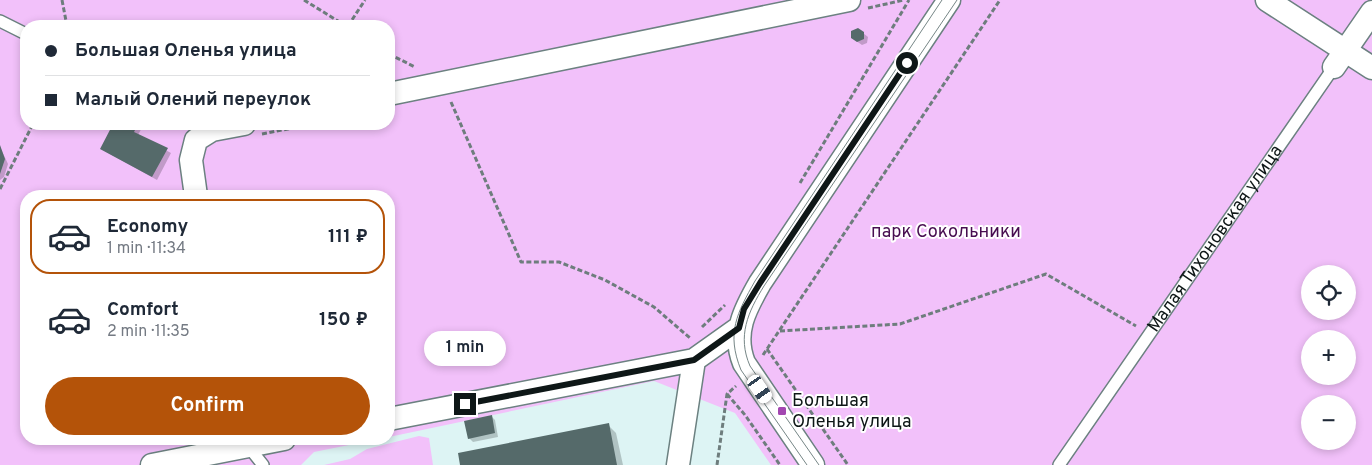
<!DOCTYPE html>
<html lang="en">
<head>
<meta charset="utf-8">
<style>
  :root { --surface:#fff; --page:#f2f2f3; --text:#1f2937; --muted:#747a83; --line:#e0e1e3; --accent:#b45309 }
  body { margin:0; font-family:Overpass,sans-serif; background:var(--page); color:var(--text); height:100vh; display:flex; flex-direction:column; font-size:19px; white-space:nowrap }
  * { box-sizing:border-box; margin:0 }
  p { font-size:16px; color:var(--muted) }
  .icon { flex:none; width:28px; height:28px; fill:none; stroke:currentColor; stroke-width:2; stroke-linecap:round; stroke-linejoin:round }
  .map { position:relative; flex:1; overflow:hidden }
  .drawer { position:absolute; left:20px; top:190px; width:375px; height:255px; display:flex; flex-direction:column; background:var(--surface); border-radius:20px; box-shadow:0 2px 8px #0003 }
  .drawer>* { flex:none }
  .banner { position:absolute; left:20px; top:20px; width:375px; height:110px; border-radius:20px; box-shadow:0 2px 8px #0003; display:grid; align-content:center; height:110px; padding:0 25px; background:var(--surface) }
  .buttons { position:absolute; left:1301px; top:265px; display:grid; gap:10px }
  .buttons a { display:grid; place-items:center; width:55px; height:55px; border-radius:50%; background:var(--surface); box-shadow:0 2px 8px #0003; font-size:25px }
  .end { position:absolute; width:22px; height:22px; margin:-11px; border:6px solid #0e1717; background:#fff; box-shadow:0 0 0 2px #fff }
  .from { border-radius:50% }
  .bubble { position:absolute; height:35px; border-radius:18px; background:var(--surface); box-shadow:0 2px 8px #0003; font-size:16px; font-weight:700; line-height:35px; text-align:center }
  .car { position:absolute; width:15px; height:30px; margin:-15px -8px; border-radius:6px; box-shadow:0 0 4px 1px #0007; background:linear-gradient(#fff 24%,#345 0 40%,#fff 0 76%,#345 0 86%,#fff 0) }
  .banner b { display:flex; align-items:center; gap:18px; height:48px; font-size:19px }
  .banner b+b { border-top:1px solid var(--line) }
  .banner i { width:12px; height:12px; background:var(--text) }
  ul { padding:9px 0 0; list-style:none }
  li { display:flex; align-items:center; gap:15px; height:75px; margin:0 10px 8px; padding:0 15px; border:2px solid transparent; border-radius:20px }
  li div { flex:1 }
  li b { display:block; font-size:19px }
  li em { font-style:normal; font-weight:700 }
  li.current { border-color:var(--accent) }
  li>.icon { width:45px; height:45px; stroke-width:1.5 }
  .action { display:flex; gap:10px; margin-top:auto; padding:10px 25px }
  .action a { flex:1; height:58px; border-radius:30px; background:var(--accent); color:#fff; font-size:20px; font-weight:700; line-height:58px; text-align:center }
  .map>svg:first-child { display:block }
  .green { fill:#f2c1fa; fill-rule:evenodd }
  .shadow { fill:#0003 }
  .building { fill:#556a6a }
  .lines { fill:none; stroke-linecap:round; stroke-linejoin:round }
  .lane-casing { stroke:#6c8181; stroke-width:14 }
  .street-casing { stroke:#6c8181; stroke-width:25 }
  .path { stroke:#6e7d7d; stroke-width:3; stroke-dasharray:5 2.5; stroke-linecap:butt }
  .lane { stroke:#fff; stroke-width:11 }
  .street { stroke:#fff; stroke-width:22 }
  .tram { stroke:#768686; stroke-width:1 }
  .route { stroke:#0e1717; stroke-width:6 }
  .poi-dot { fill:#a347b1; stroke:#fff; stroke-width:2 }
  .labels { text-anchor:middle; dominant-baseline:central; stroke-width:4; stroke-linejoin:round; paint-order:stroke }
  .park-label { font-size:18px; fill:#480e51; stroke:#fff }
  .street-label { font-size:18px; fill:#0e1717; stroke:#fff }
  .poi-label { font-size:18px; fill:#0e1717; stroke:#fff; text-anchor:start }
</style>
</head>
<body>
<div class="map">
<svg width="1372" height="465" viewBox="0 0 1372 465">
  <rect width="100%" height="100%" fill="#ddf4f4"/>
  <path class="green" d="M0,0H1372V465H771L735,413L654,381L389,437V196H26V439H379L314,452L301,465H0ZM26,26H389V124H26ZM1310,274H1348V311H1310ZM1310,339H1348V376H1310ZM1310,404H1348V441H1310Z
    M419,436L429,438L433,465H324L350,459L367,449Z"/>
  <path class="shadow" d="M863,33L868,37L867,43L862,45L852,38Z
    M114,124H144L138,135L171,153L157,180L101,149Z
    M0,147L8,164L4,177L0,180Z
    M491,416L495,420L498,437L473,442L469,438Z
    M608,425L616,433L623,465H462Z"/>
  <path class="building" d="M858,28L864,32V39L857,42L851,38V31Z
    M113,124H138L134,132L168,148L152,177L100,149Z
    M0,145L5,159L0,174Z
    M492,415L495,433L468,439L464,421Z
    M609,423L617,465H460L458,453Z"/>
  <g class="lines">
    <defs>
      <g id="lane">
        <path d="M0,21L26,34"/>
        <path d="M248,446L263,465"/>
        <path id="s1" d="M1059,465L1334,67"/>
      </g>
      <path id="street" d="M1267,0L1372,68
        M1334,67L1372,12
        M389,94L849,0
        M196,196L191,160L196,140L212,130L244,124
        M389,419L694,360
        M152,465L284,439
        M678,465L694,360L739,328
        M813,465L744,363C732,333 745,309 760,283L949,0"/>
    </defs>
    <use href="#lane" class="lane-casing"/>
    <use href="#street" class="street-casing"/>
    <path class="path" d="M62,0L67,26
      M304,0L346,26
      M868,8L904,0
      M348,26L365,0
      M389,54L415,67
      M451,102L521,262H559L605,280L654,307L690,338
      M262,134L313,124
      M800,183L909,0
      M0,189L33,124
      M702,327L725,305
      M780,331L900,324L1046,274L1136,326
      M767,349L848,465
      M763,355L1000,0
      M727,394L745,415L780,465
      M717,465L727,394L736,386"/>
    <use href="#lane" class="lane"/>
    <use href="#street" class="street"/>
    <path class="tram" d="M807,465L741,370C726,333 737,313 755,281L942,0
      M819,465L750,366C737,336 748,312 764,286L957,0"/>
  </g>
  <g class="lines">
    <path class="route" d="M465,404L694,360L739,328L744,309L760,283L907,63"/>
  </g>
  <rect class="poi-dot" x="777" y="406" width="10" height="10" rx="2.5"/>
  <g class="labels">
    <g class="park-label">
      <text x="946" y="232">парк Сокольники</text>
    </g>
    <g class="street-label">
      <text stroke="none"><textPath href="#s1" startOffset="275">Малая Тихоновская улица</textPath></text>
    </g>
    <g class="poi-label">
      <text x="792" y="401">Большая<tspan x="792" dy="21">Оленья улица</tspan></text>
    </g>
  </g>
</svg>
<div class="buttons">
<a><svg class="icon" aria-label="locate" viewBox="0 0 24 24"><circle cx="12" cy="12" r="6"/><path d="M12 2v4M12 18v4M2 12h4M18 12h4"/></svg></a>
<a>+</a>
<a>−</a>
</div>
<i class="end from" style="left:907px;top:63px"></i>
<i class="end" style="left:465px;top:404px"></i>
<div class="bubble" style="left:424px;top:331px;width:82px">1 min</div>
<i class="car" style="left:760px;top:389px;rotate:145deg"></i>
<div class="banner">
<b><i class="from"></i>Большая Оленья улица</b>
<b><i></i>Малый Олений переулок</b>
</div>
<section class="drawer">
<ul>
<li class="current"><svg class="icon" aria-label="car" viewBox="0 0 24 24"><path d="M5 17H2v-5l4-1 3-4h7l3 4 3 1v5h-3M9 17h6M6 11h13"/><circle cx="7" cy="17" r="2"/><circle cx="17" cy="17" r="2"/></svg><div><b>Economy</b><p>1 min · 11:34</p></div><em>111 ₽</em></li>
<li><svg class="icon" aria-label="car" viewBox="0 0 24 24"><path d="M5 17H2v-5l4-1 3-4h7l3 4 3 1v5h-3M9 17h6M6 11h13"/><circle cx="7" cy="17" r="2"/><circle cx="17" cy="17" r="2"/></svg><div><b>Comfort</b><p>2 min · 11:35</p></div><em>150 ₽</em></li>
</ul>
<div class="action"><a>Confirm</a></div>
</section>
</div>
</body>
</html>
